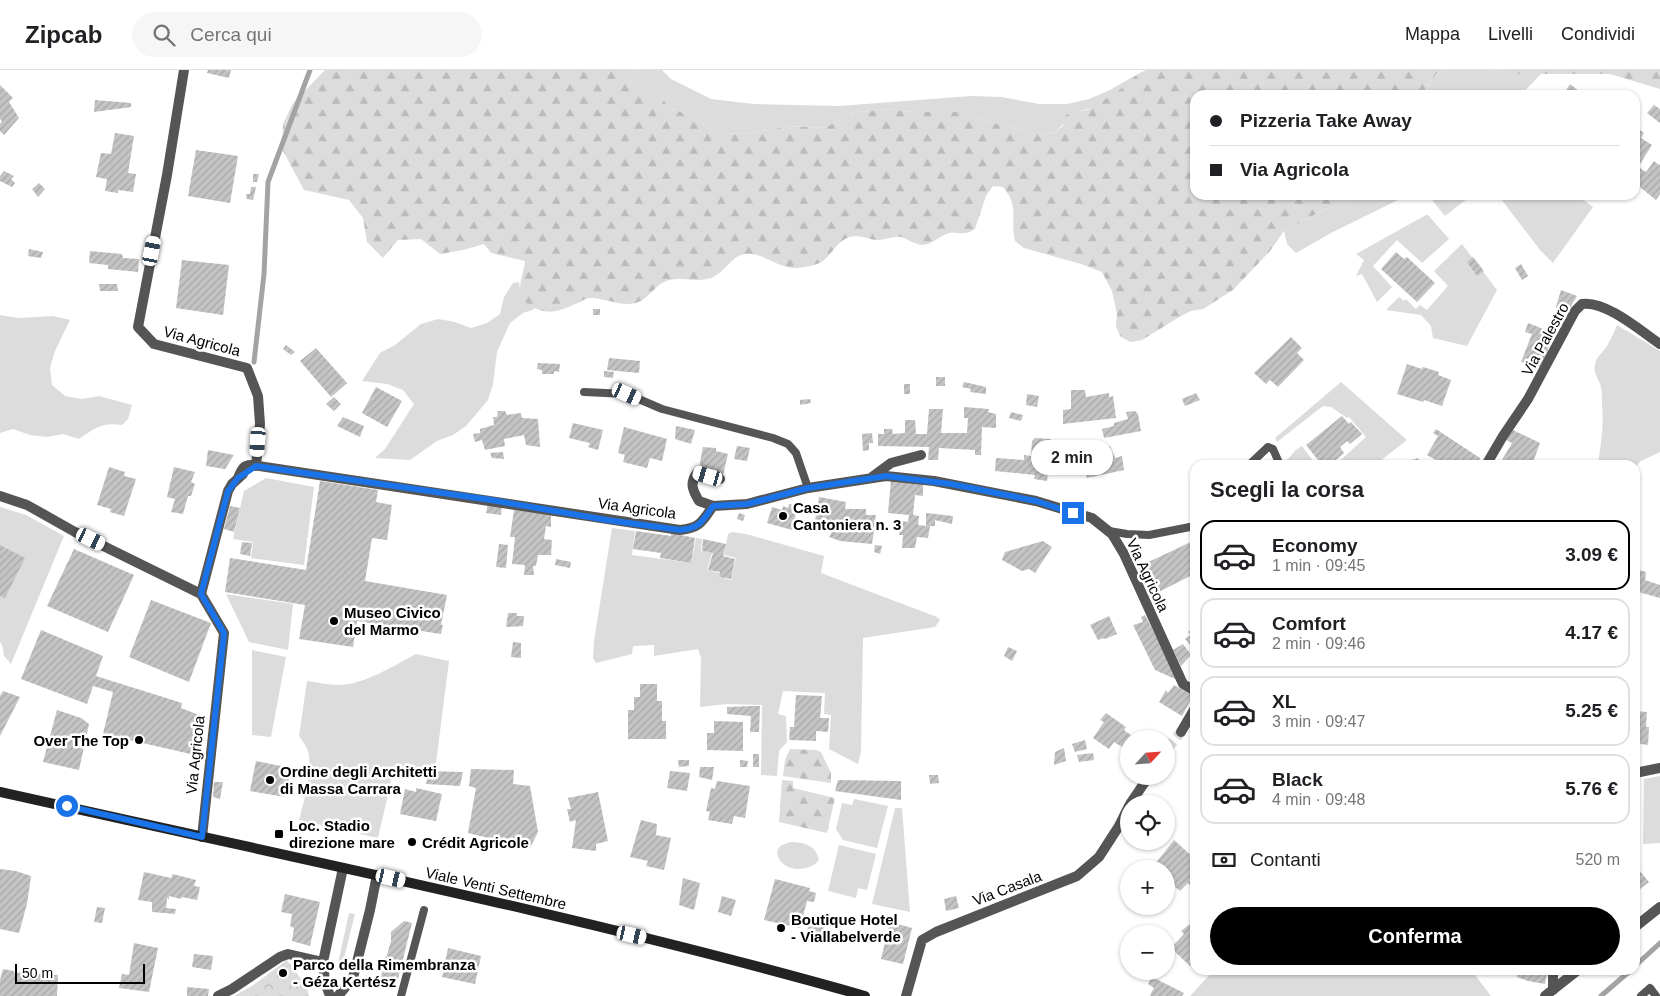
<!DOCTYPE html>
<html lang="it">
<head>
<meta charset="utf-8">
<style>
  :root { --surface:#fff; --page:#f6f6f6; --text:#202124; --muted:#757577; --line:#e0e0e0; --accent:#000 }
  body { margin:0; font-family:Arial,sans-serif; background:var(--page); color:var(--text); height:100vh; display:flex; flex-direction:column; font-size:19px; white-space:nowrap }
  * { box-sizing:border-box; margin:0 }
  p { font-size:16px; color:var(--muted) }
  .icon { flex:none; width:28px; height:28px; fill:none; stroke:currentColor; stroke-width:2; stroke-linecap:round; stroke-linejoin:round }
  .map { position:relative; flex:1; overflow:hidden }
  .panel { position:absolute; left:1190px; top:390px; width:450px; height:515px; display:flex; flex-direction:column; background:var(--surface); border-radius:15px; box-shadow:0 1px 4px #0004 }
  .panel>* { flex:none }
  .hud { position:absolute; left:1190px; top:20px; width:450px; height:110px; border-radius:15px; box-shadow:0 1px 4px #0004; display:grid; align-content:center; height:110px; padding:0 20px; background:var(--surface) }
  .needle { width:32px; rotate:64deg }
  .tools { position:absolute; left:1120px; top:660px; display:grid; gap:10px }
  .tools a { display:grid; place-items:center; width:55px; height:55px; border-radius:50%; background:var(--surface); box-shadow:0 1px 4px #0004; font-size:25px }
  .scale { position:absolute; left:15px; bottom:12px; width:130px; box-sizing:border-box; padding-left:5px; border:2px solid #000; border-top:0; font-size:14px; line-height:18px; white-space:nowrap; color:#000; -webkit-text-stroke:4px #fff; paint-order:stroke }
  .end { position:absolute; width:22px; height:22px; margin:-11px; border:6px solid #1a73e8; background:#fff; box-shadow:0 0 0 2px #fff }
  .from { border-radius:50% }
  .bubble { position:absolute; height:35px; border-radius:18px; background:var(--surface); box-shadow:0 1px 4px #0004; font-size:16px; font-weight:700; line-height:35px; text-align:center }
  .car { position:absolute; width:15px; height:30px; margin:-15px -8px; border-radius:6px; box-shadow:0 0 4px 1px #0007; background:linear-gradient(#fff 24%,#345 0 40%,#fff 0 76%,#345 0 86%,#fff 0) }
  .hud b { display:flex; align-items:center; gap:18px; height:48px; font-size:19px }
  .hud b+b { border-top:1px solid var(--line) }
  .hud i { width:12px; height:12px; background:var(--text) }
  ul { padding:0; list-style:none }
  li { display:flex; align-items:center; gap:15px; height:70px; margin:0 10px 8px; padding:0 10px; border:2px solid var(--line); border-radius:15px }
  li div { flex:1 }
  li b { display:block; font-size:19px }
  li em { font-style:normal; font-weight:700 }
  li.active { border-color:var(--accent) }
  li>.icon { width:45px; height:45px; stroke-width:1.5 }
  h2 { padding:0 20px; font-size:22px; line-height:60px }
  .pay { display:flex; align-items:center; gap:12px; height:55px; padding:0 20px; font-size:19px }
  .pay p { margin-inline-start:auto }
  .primary-button { display:flex; gap:10px; margin-top:auto; padding:10px 20px }
  .primary-button a { flex:1; height:58px; border-radius:30px; background:var(--accent); color:#fff; font-size:20px; font-weight:700; line-height:58px; text-align:center }
  header { display:flex; align-items:center; gap:30px; box-sizing:border-box; height:70px; padding:0 25px; background:var(--surface); border-bottom:1px solid var(--line) }
  header strong { font-size:24px }
  nav { display:flex; gap:28px; margin-inline-start:auto; font-size:18px }
  .search { width:350px; height:45px; background:var(--page); display:flex; align-items:center; gap:12px; box-sizing:border-box; padding:0 18px; border-radius:28px; color:var(--muted); font-size:19px }
  .map>svg:first-child { display:block }
  .grass { fill:#dcdcdc }
  .forest { fill:url(#forest-firs) }
  .park { fill:url(#park-crowns) }
  .lines { fill:none; stroke-linecap:round; stroke-linejoin:round }
  .stream { stroke:#a3a3a3; stroke-width:5 }
  .building { fill:url(#building-hatch) }
  .minor-tunnel { stroke:#d9d9d9; stroke-width:10; stroke-dasharray:10 5; stroke-linecap:butt }
  .service { stroke:#555; stroke-width:8 }
  .minor { stroke:#555; stroke-width:10 }
  .tertiary { stroke:#555; stroke-width:10 }
  .secondary { stroke:#222; stroke-width:10 }
  .route { stroke:#1a73e8; stroke-width:6 }
  .poi-dot { fill:#000; stroke:#fff; stroke-width:2 }
  .labels { text-anchor:middle; dominant-baseline:central; stroke-width:5; stroke-linejoin:round; paint-order:stroke }
  .street-label { font-size:15px; fill:#000; stroke:#fff }
  .poi-label { font-size:15px; font-weight:bold; fill:#000; stroke:#fff; text-anchor:start }
</style>
</head>
<body>
<header>
<strong>Zipcab</strong>
<div class="search"><svg class="icon" aria-label="search" viewBox="0 0 24 24"><circle cx="10" cy="10" r="6"/><path d="M15 15l6 6"/></svg>Cerca qui</div>
<nav><a>Mappa</a><a>Livelli</a><a>Condividi</a></nav>
</header>
<div class="map">
<svg width="1660" height="926" viewBox="0 0 1660 926">
  <defs>
    <pattern id="forest-firs" width="22" height="20" patternUnits="userSpaceOnUse" patternTransform="scale(1.25)"><rect width="22" height="20" fill="#dcdcdc"/><path d="M5 1l3.5 6h-7zM16 11l3.5 6h-7z" fill="#bbb"/></pattern>
    <pattern id="park-crowns" width="20" height="18" patternUnits="userSpaceOnUse" patternTransform="scale(1.25)"><rect width="20" height="18" fill="#dcdcdc"/><path d="M2 6a3 3 0 1 1 6 0M12 15a3 3 0 1 1 6 0" fill="none" stroke="#bbb"/></pattern>
    <pattern id="building-hatch" width="6" height="6" patternUnits="userSpaceOnUse" patternTransform="scale(1.25)"><rect width="6" height="6" fill="#c4c4c4"/><path d="M-1 1l2-2M0 6l6-6M5 7l2-2" fill="none" stroke="#a7a7a7"/></pattern>
  </defs>
  <rect width="100%" height="100%" fill="#fff"/>
  <path class="grass" d="M635,0H662L671,9L711,29L754,34L839,36L971,26L1002,27L1039,34H1067L1089,29L1108,21L1136,5C1120,20 1100,40 1077,41L1054,63L1042,65L985,51L964,42H914L889,39L855,42L824,58L790,56L745,64L723,63L711,60L692,46L670,38L662,28L628,16Z
    M1444,0H1489L1509,4L1542,3L1521,25H1421L1436,4Z
    M1358,125H1408L1331,163L1296,183L1287,174L1284,161L1322,141Z
    M1428,125H1472L1445,146Z
    M1498,125H1577L1593,137L1553,193L1540,180Z
    M1426,145H1428L1449,169L1422,193L1397,170L1373,196L1392,217L1377,232L1362,204L1356,206L1364,190L1356,184Z
    M1462,174L1497,220L1467,276L1433,268L1431,256L1421,245L1386,240L1399,227L1404,231L1406,229L1416,239L1420,235L1427,240L1448,216L1434,201Z
    M519,212C520,225 524,231 535,239L523,243L510,253L497,282L493,314L488,330L466,356L453,365L437,371L410,390L375,388L385,379L414,334L403,320L387,314L362,311L380,283L395,275L421,254L438,249L455,252L471,258L487,253L500,244L504,227L513,213Z
    M0,245L19,248L53,246L70,250L55,281L50,298L52,315L65,326L82,329L99,326L132,335L128,349L122,355C102,352 95,358 79,369L63,364L47,367L30,365L13,359L0,363Z
    M1617,255L1660,281V382L1641,391L1635,397V395H1598C1601,372 1604,357 1602,333C1602,328 1602,322 1601,317C1599,309 1593,304 1595,295C1596,286 1603,283 1607,276C1611,269 1614,262 1617,255Z
    M1341,312L1407,370L1375,395H1335L1366,367L1349,347L1347,348L1331,337L1323,336L1277,372L1275,368Z
    M1302,376L1316,395H1285L1283,393C1293,386 1291,382 1302,376Z
    M266,408L314,417L304,495L251,488L253,472L233,469L244,421Z
    M0,437L26,445L64,466L11,594L4,586L3,578L0,571Z
    M612,458L635,461L632,485L691,493L696,468L702,469L701,481L712,483L707,500L720,503L719,507L731,510L736,488L724,485L728,464L732,462L746,464L824,486L821,503L937,547L940,550L935,557L863,568L861,682L858,694L829,679L831,645L824,644L825,623L783,621L778,644L786,646L787,672L779,681L777,706L761,705L762,635L727,634L700,637L701,588L698,579L654,586V575L633,576L632,584L596,593L593,588L594,571Z
    M226,524L293,534L288,580L249,572Z
    M252,580L286,587L271,667L252,665Z
    M416,584L449,591L435,701L394,698L378,768L299,750C304,732 311,705 309,687C309,679 303,672 299,666L307,611C317,612 328,615 338,615C364,615 393,596 416,584Z
    M1660,706V773L1643,774L1644,709Z
    M854,729L888,736L877,778L843,770L836,759L842,733L852,735Z
    M895,738H902L910,842L872,834Z
    M790,772C804,772 816,775 819,790C808,804 778,802 777,781L780,776Z
    M839,775L876,784L867,820L858,818L856,828L828,821Z
    M349,843L355,844L341,900L338,901L337,898Z
    M1214,900H1467L1475,905L1491,926H1190Z"/>
  <path class="forest" d="M325,0H635L628,16L652,22L662,28L670,38L692,46L711,60L723,63L745,64L790,56L824,58L855,42L889,39L914,42H964L985,51L1043,65L1054,63L1063,56L1066,45L1077,41L1088,40L1118,21L1136,5L1146,0H1444L1436,4L1421,25H1195V125H1358L1322,141L1284,161L1270,181L1233,220L1203,239L1191,241L1181,246L1142,270L1130,272L1120,266L1116,256L1117,244L1112,221L1102,202L1081,194L1024,178L1015,171C1010,148 1020,138 1003,117L993,116L986,126L975,159C972,161 968,163 965,163C960,164 954,162 950,163C940,165 932,175 922,175C914,174 908,169 901,167C893,166 886,170 878,170C871,170 863,166 856,166C837,166 832,189 817,194C811,196 801,198 795,198C776,198 760,179 741,185C731,188 724,203 711,208C697,213 681,206 666,211C655,215 649,229 636,233C620,237 606,228 591,228C587,228 583,230 580,232C566,238 552,246 537,239C510,229 523,210 525,191L491,183L484,174L463,180L440,184L421,169L398,170L383,188L367,172L363,148L349,130L304,120L282,79L283,54L293,33Z
    M1489,0H1660V19L1610,4H1509Z
    M790,679L816,680L821,682L831,703V713L783,706L785,690Z
    M782,710L793,711V718L835,728L827,763L779,752Z"/>
  <path class="park" d="M287,890L307,917L309,926H234L252,916Z"/>
  <g class="lines">
    <path class="stream" d="M254,292L264,204L268,112L310,0
      M1635,896L1660,873
      M1601,926L1631,900"/>
  </g>
  <path class="building" d="M208,0H231L229,8L207,3Z
    M1570,14L1584,25H1563Z
    M0,15L13,28L9,32L19,48L4,65L0,61V54L2,51L0,49Z
    M95,30L131,33V37L94,42Z
    M1654,35L1660,39V53L1647,43Z
    M1637,58L1644,63L1641,68L1652,75L1638,97L1646,102L1654,91L1659,95L1660,94V124L1656,130L1635,113V60Z
    M115,63L134,66L128,103L136,104L133,122L118,120V123L105,121L107,109L96,107L101,83L111,84Z
    M196,80L238,86L230,133L188,126Z
    M4,101L14,106L11,109L15,113L12,117L0,111V106Z
    M253,104H259L257,112H253Z
    M39,113L45,119L38,127L32,119Z
    M251,117H256L253,130L247,129L246,124H250Z
    M29,179L43,182L41,188L28,186Z
    M90,181L122,184L123,188L139,189L138,202L108,199V195L89,193Z
    M1396,182L1404,189L1407,187L1435,213L1417,232L1381,199Z
    M1473,187L1484,201L1477,206L1467,192Z
    M182,190L229,195L223,245L176,238Z
    M1521,194L1528,206L1522,210L1515,198Z
    M99,214H117L118,221H100Z
    M1561,220L1577,226L1568,241L1556,237Z
    M593,239H600V245H593Z
    M1528,253L1546,260L1548,281L1540,297L1521,292L1532,264L1525,262Z
    M1291,267L1302,278L1297,283L1304,290L1278,317L1270,310L1266,314L1254,303Z
    M286,275L295,282L291,285L283,279Z
    M316,278L347,313L331,327L300,291Z
    M609,288L640,291L639,303L607,300Z
    M538,293L560,294L559,302L554,301V304H542V300L537,299Z
    M1407,294L1422,299L1423,297L1439,302L1438,305L1451,310L1442,336L1424,330L1423,332L1397,324Z
    M604,301L614,302L613,308L604,307Z
    M936,307H945V316H936Z
    M964,312L986,317V324L970,322L971,319L962,317Z
    M904,314H910V324H904Z
    M376,317L402,331L387,357L362,343Z
    M1071,320H1085L1086,327L1109,323V327L1113,326L1116,348L1063,354V340L1071,339Z
    M1196,323L1200,330L1185,336L1182,329Z
    M1027,324L1039,326L1037,337L1026,335Z
    M334,327L341,334L334,341L326,334Z
    M810,329L811,333L800,335V330Z
    M964,337L989,339L988,342L996,344V358L982,357L981,385H975V380L939,378L938,390H928L929,377L878,376V364H884V359H892L893,364L905,363V350H915L916,364H927L929,339H943L941,363H967L968,348H964Z
    M498,341H505L507,345L521,343L522,348L538,349L540,377L526,375L524,365L504,369L505,376L485,380L482,370L475,372L473,364L480,363V359L494,355L493,347H497Z
    M1135,341L1138,344L1141,361L1104,368L1102,359L1114,356V353L1128,349L1126,342Z
    M1011,342L1023,345L1021,351L1009,348Z
    M1342,346L1349,354L1351,352L1362,364L1350,374L1347,371L1340,377L1344,383L1330,395H1322L1306,375Z
    M343,347L364,356L360,367L337,356Z
    M573,353L603,360L598,380L588,377L590,373L569,368Z
    M676,356L695,360L691,374L675,369Z
    M624,357L667,369L662,391L650,388L647,398L623,392L625,385L618,383Z
    M1436,359L1480,388L1477,395H1445L1427,385L1438,366L1433,363Z
    M1513,360L1540,373L1532,395H1499L1512,373L1506,370Z
    M872,363L873,373H869V380L863,381L862,364Z
    M1035,368L1051,369L1047,411L1034,409L1035,405L995,401L996,388L1024,390V385L1031,386L1032,371Z
    M737,376L750,378L747,391L734,389Z
    M1110,376L1115,388L1122,386L1124,400L1087,408L1080,382Z
    M703,377L716,378V381L728,384L723,405L702,402L700,392Z
    M208,380L234,385L225,399L206,396Z
    M503,382L504,389L492,388L490,383Z
    M1418,388L1420,395H1404L1403,393Z
    M109,397L125,402L124,406L136,409L124,446L110,442L111,439L97,435Z
    M174,397L195,402L191,412L195,414L191,426H188L183,444L171,442L175,429L167,427Z
    M891,410L923,414V426L915,425L913,445L919,446L918,455L926,456V443L953,446L952,454L935,450V456H930L928,468L917,467L915,478H902L903,465H899L901,451L908,452L909,445L888,443Z
    M320,411L378,420L376,432L392,435L387,470L372,468L365,511L447,525L441,555H443L441,564L357,551L353,577L299,569L305,535L225,522L230,488L306,500Z
    M819,427L846,432L845,439H866V445H876L872,474L840,471L829,467L834,458L814,456Z
    M488,433L502,435L501,445L486,443Z
    M789,434L795,435L792,443L796,444L792,460L767,453L772,437L782,440L783,436L788,438Z
    M230,436L240,438L234,462L224,459Z
    M514,440L551,445V457L546,456L544,469L552,470L551,485H538L536,496H533L534,505H524L525,495L512,494L515,467H510Z
    M739,443L745,445L743,451L737,449Z
    M636,461L671,466V463L695,468L691,493L660,488L661,483L633,479Z
    M703,469L726,474L723,486L735,489L731,509L719,507L720,502L708,500L713,483L702,481Z
    M1195,470V510L1192,505L1151,526L1138,497Z
    M1043,471L1052,477L1035,503L1029,499L1022,501L1002,490L1005,482Z
    M242,472L252,473L250,486L240,484Z
    M499,474L508,475L506,498L496,497Z
    M0,475L25,488L5,528L0,526Z
    M875,475L882,476L880,484L874,482Z
    M74,479L134,505L108,562L47,536Z
    M556,489L571,492L570,498L555,495Z
    M1635,499L1646,502L1645,510L1660,515V528L1635,521Z
    M151,530L211,553L189,612L129,587Z
    M508,543H517V546H524L523,556L506,557Z
    M1145,545L1171,595L1177,608L1175,609L1155,600L1133,555L1143,552L1141,547Z
    M1109,546L1117,564L1105,569L1104,568L1098,570L1090,555Z
    M1195,556V580L1185,569L1191,565L1188,562Z
    M41,560L103,586L96,606L182,633L181,638L202,646L195,685L103,664L113,622L93,616L87,634L21,609Z
    M513,572L521,573V588L511,587Z
    M1183,574L1191,585L1181,596L1173,580Z
    M1008,577L1017,581L1012,591L1004,586Z
    M640,614H657V631H662V651H666V669H628V640H634V627H640Z
    M1174,615L1193,626L1182,646L1159,632L1166,620L1168,623Z
    M3,621L20,627L0,666V626Z
    M796,625L822,626L820,648H829L828,662L816,661V671L789,670L790,657H794Z
    M752,636H760L759,662H750L751,646L727,644V637Z
    M57,640L81,648L89,654L79,700L43,692Z
    M1635,641L1647,642L1646,657H1649L1648,675L1635,673Z
    M1106,643L1126,657L1124,660L1132,666L1122,677L1114,672L1109,679L1093,668L1104,652L1100,650Z
    M714,651L743,652V681L707,680V663H714Z
    M1085,670L1087,679L1075,682L1072,674Z
    M1064,678L1066,691L1054,695L1055,682Z
    M1093,683L1094,690L1079,692L1077,685Z
    M753,684H759V697H753Z
    M678,690H689V696L679,697Z
    M740,690L748,691L747,697H740Z
    M256,691L291,698L285,727L250,721Z
    M700,697H714L712,710L699,707Z
    M471,699L514,700L513,714L530,716L538,762L530,778L468,763L476,718L469,716Z
    M429,701L463,702L460,716L426,714Z
    M670,701L690,703L687,721L667,718Z
    M929,705H938L939,713L930,714Z
    M838,710L901,711V730L835,721Z
    M717,711L750,716L745,748L734,746L732,754L708,750L710,742L706,741L711,718L715,719Z
    M214,712H223L220,729L213,727Z
    M416,718L442,724L436,751L400,744L405,719L416,722Z
    M598,722L608,771L596,774V781L572,778L576,750L570,752L567,739H571L568,728Z
    M641,750L657,754L656,765L671,768L664,800L646,796L648,791L630,787Z
    M1174,770L1195,789V812L1191,816L1188,813L1180,821L1166,809V799H1151Z
    M1635,795L1649,812L1635,823Z
    M0,799L16,801L31,806L27,834L19,863L0,859Z
    M144,802L171,808L173,804L196,810L194,816L200,817L197,830L182,827L181,829L169,826V829L167,828L166,838L176,839L175,844L152,842V832L138,830Z
    M683,808L700,813L694,840L679,835Z
    M775,809L810,818L809,821L816,823L814,832L807,831L800,858L764,850Z
    M285,824L320,832L310,876L292,871L294,858L290,856L292,844L281,842Z
    M722,826L736,830L731,846L718,842Z
    M956,826L959,838L946,841L944,829Z
    M97,837L105,838L102,853L94,852Z
    M404,851L412,853L396,917L379,913L391,871V862Z
    M810,851L825,855L820,872L805,868Z
    M890,852L912,858L903,894L881,889Z
    M1190,854L1195,859V890L1190,896L1171,878L1184,864L1181,861Z
    M134,873L158,878L149,922L119,918L122,904L129,905Z
    M448,878L481,886L475,914L442,907Z
    M194,884L213,886L211,900L192,897Z
    M3,899L14,901V903L31,902L47,906L48,904L58,905L57,926H0V910Z
    M1518,900H1542L1547,902L1545,914L1528,911L1517,907Z
    M1152,907L1184,923L1182,926H1151L1150,925L1154,918L1148,914Z
    M187,917L209,919L208,926H187Z"/>
  <g class="lines">
    <path class="minor-tunnel" d="M1167,679L1181,662"/>
    <path class="service" d="M584,322L627,324L662,339L773,368L788,374L796,383L808,418
      M1249,395L1268,377L1273,379L1280,395
      M1109,461L1127,464L1149,465L1195,456
      M401,926L424,840
      M1641,926L1650,918L1656,926"/>
    <path class="minor" d="M184,0L167,105L138,257L154,274L247,298L258,326L260,354L256,396
      M1486,395L1503,366L1528,329L1575,241L1582,234C1605,230 1641,261 1660,274
      M872,407L891,393L921,385
      M238,408C241,401 243,394 252,395L680,460C700,458 702,452 713,436
      M720,409L697,403C689,413 693,421 699,431L713,436L747,434L808,418L886,406L934,411L1036,431L1092,448L1112,464L1124,484L1183,614L1195,621
      M0,426L27,435L75,462L201,524
      M1181,662L1195,638
      M1166,681L1167,679
      M1635,703L1660,698
      M1130,734L1149,706
      M202,767L224,563L201,524L228,421L232,414L243,404
      M1553,920V900
      M218,926L232,919L280,887L288,884L323,892
      M330,926L325,912L323,892L343,798
      M338,926L353,908L370,840L377,805
      M906,926L922,870L936,862L1077,806L1099,787L1119,756L1129,736"/>
    <path class="tertiary" d="M1635,857L1660,837
      M1545,926L1578,900"/>
    <path class="secondary" d="M0,722C289,787 580,845 865,926"/>
  </g>
  <g class="lines">
    <path class="route" d="M67,736L202,767L224,563L201,524L228,421L238,408L256,396L491,430L607,450L680,460C700,458 702,452 713,436L747,434L808,418L886,406L951,414L1036,431L1073,443"/>
  </g>
  <g class="poi-dot">
    <circle cx="783" cy="446" r="5"/>
    <circle cx="334" cy="551" r="5"/>
    <circle cx="139" cy="670" r="5"/>
    <circle cx="270" cy="710" r="5"/>
    <rect x="274" y="759" width="10" height="10" rx="2.5"/>
    <circle cx="412" cy="772" r="5"/>
    <circle cx="781" cy="858" r="5"/>
    <circle cx="283" cy="903" r="5"/>
  </g>
  <g class="labels">
    <g class="street-label">
      <text transform="translate(1545 269) rotate(-61)">Via Palestro</text>
      <text transform="translate(202 271) rotate(15)">Via Agricola</text>
      <text transform="translate(637 438) rotate(8)">Via Agricola</text>
      <text transform="translate(1148 505) rotate(65)">Via Agricola</text>
      <text transform="translate(195 685) rotate(-84)">Via Agricola</text>
      <text transform="translate(496 818) rotate(13)">Viale Venti Settembre</text>
      <text transform="translate(1007 818) rotate(-21)">Via Casala</text>
    </g>
    <g class="poi-label">
      <text x="793" y="437">Casa<tspan x="793" dy="17">Cantoniera n. 3</tspan></text>
      <text x="344" y="542">Museo Civico<tspan x="344" dy="17">del Marmo</tspan></text>
      <text x="129" y="670" text-anchor="end">Over The Top</text>
      <text x="280" y="701">Ordine degli Architetti<tspan x="280" dy="17">di Massa Carrara</tspan></text>
      <text x="289" y="755">Loc. Stadio<tspan x="289" dy="17">direzione mare</tspan></text>
      <text x="422" y="772">Crédit Agricole</text>
      <text x="791" y="849">Boutique Hotel<tspan x="791" dy="17">- Viallabelverde</tspan></text>
      <text x="293" y="894">Parco della Rimembranza<tspan x="293" dy="17">- Géza Kertész</tspan></text>
    </g>
  </g>
</svg>
<div class="tools">
<a><svg class="needle" viewBox="-14 -14 28 28"><path d="M0-13l5 13h-10z" fill="#e53935"/><path d="M0 13l5-13h-10z" fill="#757577"/></svg></a>
<a><svg class="icon" aria-label="locate" viewBox="0 0 24 24"><circle cx="12" cy="12" r="6"/><path d="M12 2v4M12 18v4M2 12h4M18 12h4"/></svg></a>
<a>+</a>
<a>−</a>
</div>
<div class="scale">50 m</div>
<i class="end from" style="left:67px;top:736px"></i>
<i class="end" style="left:1073px;top:443px"></i>
<div class="bubble" style="left:1031px;top:370px;width:82px">2 min</div>
<i class="car" style="left:152px;top:181px;rotate:11deg"></i>
<i class="car" style="left:627px;top:324px;rotate:114deg"></i>
<i class="car" style="left:258px;top:372px;rotate:184deg"></i>
<i class="car" style="left:708px;top:406px;rotate:286deg"></i>
<i class="car" style="left:91px;top:469px;rotate:116deg"></i>
<i class="car" style="left:391px;top:808px;rotate:103deg"></i>
<i class="car" style="left:632px;top:865px;rotate:103deg"></i>
<div class="hud">
<b><i class="from"></i>Pizzeria Take Away</b>
<b><i></i>Via Agricola</b>
</div>
<section class="panel">
<h2>Scegli la corsa</h2>
<ul>
<li class="active"><svg class="icon" aria-label="car" viewBox="0 0 24 24"><path d="M5 17H2v-5l4-1 3-4h7l3 4 3 1v5h-3M9 17h6M6 11h13"/><circle cx="7" cy="17" r="2"/><circle cx="17" cy="17" r="2"/></svg><div><b>Economy</b><p>1 min · 09:45</p></div><em>3.09 €</em></li>
<li><svg class="icon" aria-label="car" viewBox="0 0 24 24"><path d="M5 17H2v-5l4-1 3-4h7l3 4 3 1v5h-3M9 17h6M6 11h13"/><circle cx="7" cy="17" r="2"/><circle cx="17" cy="17" r="2"/></svg><div><b>Comfort</b><p>2 min · 09:46</p></div><em>4.17 €</em></li>
<li><svg class="icon" aria-label="car" viewBox="0 0 24 24"><path d="M5 17H2v-5l4-1 3-4h7l3 4 3 1v5h-3M9 17h6M6 11h13"/><circle cx="7" cy="17" r="2"/><circle cx="17" cy="17" r="2"/></svg><div><b>XL</b><p>3 min · 09:47</p></div><em>5.25 €</em></li>
<li><svg class="icon" aria-label="car" viewBox="0 0 24 24"><path d="M5 17H2v-5l4-1 3-4h7l3 4 3 1v5h-3M9 17h6M6 11h13"/><circle cx="7" cy="17" r="2"/><circle cx="17" cy="17" r="2"/></svg><div><b>Black</b><p>4 min · 09:48</p></div><em>5.76 €</em></li>
</ul>
<div class="pay"><svg class="icon" aria-label="cash" viewBox="0 0 24 24"><path d="M3 7h18v10H3z"/><circle cx="12" cy="12" r="2"/></svg>Contanti<p>520 m</p></div>
<div class="primary-button"><a>Conferma</a></div>
</section>
</div>
</body>
</html>
